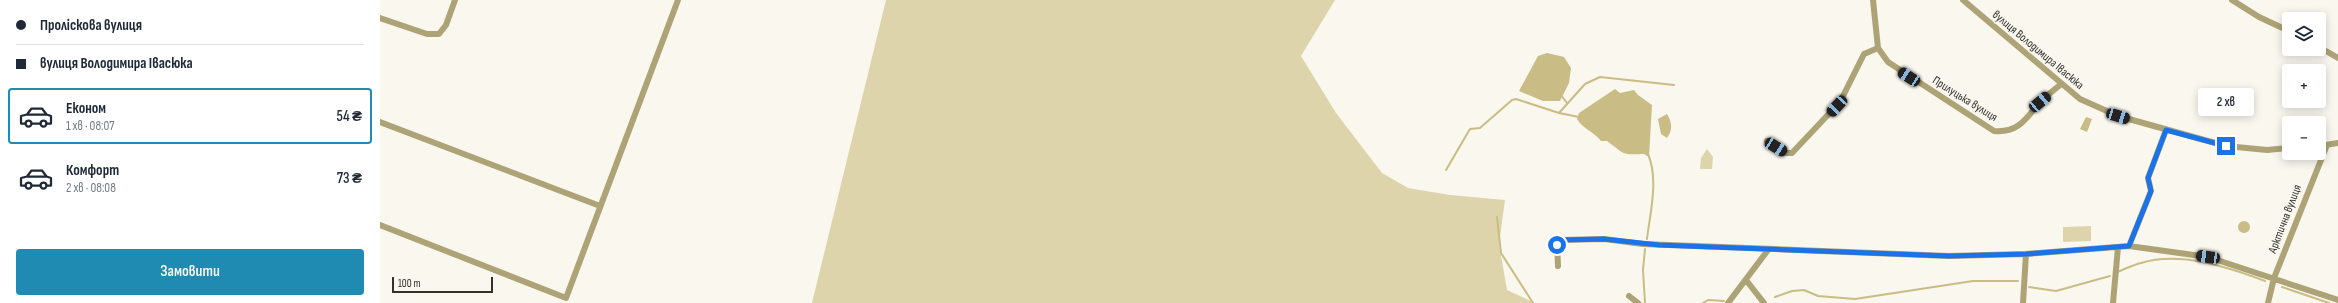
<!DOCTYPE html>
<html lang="uk">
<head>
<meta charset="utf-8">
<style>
  :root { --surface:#fff; --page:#f2f2f3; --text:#1f2937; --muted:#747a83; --line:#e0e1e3; --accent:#208bb2 }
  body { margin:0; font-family:"Sofia Sans Condensed",sans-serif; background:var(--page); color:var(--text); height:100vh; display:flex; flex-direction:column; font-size:15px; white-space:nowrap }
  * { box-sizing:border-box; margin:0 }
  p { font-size:13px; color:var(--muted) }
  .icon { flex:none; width:22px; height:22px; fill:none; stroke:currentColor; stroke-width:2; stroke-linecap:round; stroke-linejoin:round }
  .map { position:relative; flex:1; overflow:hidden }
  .sheet { display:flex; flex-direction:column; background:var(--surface); width:380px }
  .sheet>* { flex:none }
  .guide { display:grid; align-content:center; height:88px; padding:0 16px; background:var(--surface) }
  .buttons { position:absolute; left:1902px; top:12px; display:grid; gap:8px }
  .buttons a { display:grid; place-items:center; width:44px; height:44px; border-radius:4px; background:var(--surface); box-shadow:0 2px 10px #0003; font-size:20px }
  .scale { position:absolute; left:12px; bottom:10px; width:101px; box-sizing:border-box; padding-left:4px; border:2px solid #32312e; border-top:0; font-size:11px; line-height:14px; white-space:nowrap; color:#32312e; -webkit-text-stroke:3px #f9f7ee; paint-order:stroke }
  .end { position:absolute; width:18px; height:18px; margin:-9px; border:5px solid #1a73e8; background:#fff; box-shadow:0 0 0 2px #fff }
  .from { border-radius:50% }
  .bubble { position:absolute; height:28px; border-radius:4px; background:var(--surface); box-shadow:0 2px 10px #0003; font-size:13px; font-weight:600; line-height:28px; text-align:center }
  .car { position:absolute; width:12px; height:24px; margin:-12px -6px; border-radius:5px; box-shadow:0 0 3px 1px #0007; background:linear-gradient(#222 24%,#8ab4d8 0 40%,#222 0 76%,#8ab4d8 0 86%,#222 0) }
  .guide b { display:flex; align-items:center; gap:14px; height:38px; font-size:15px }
  .guide b+b { border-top:1px solid var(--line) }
  .guide i { width:10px; height:10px; background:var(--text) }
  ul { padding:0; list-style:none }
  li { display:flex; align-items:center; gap:12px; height:56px; margin:0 8px 6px; padding:0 8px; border:2px solid transparent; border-radius:4px }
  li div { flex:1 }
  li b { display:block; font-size:15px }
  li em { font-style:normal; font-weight:600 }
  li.active { border-color:var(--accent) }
  li>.icon { width:36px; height:36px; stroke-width:1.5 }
  .primary-button { display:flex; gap:8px; margin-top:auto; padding:8px 16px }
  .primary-button a { flex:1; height:46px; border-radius:4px; background:var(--accent); color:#fff; font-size:16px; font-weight:600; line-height:46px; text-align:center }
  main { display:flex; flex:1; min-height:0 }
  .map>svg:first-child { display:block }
  .green { fill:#ded4ac }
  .water { fill:#c9bc84 }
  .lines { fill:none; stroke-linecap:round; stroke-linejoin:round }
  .stream { stroke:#c9bc84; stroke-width:2 }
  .street { stroke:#ada377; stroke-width:6 }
  .route { stroke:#1a73e8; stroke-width:5 }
  .labels { text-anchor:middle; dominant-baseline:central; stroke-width:3; stroke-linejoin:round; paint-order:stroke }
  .street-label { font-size:12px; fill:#32312e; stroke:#f9f7ee }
</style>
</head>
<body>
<main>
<section class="sheet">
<div class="guide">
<b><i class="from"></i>Проліскова вулиця</b>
<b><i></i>вулиця Володимира Івасюка</b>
</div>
<ul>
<li class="active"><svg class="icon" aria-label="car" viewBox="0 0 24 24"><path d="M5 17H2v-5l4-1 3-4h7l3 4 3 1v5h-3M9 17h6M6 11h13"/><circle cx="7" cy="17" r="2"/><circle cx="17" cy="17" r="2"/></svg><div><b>Економ</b><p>1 хв · 08:07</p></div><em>54 ₴</em></li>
<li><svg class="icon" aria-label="car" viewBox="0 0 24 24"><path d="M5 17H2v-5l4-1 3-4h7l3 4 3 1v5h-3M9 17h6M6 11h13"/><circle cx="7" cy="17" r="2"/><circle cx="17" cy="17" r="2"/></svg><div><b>Комфорт</b><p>2 хв · 08:08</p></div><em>73 ₴</em></li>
</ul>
<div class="primary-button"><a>Замовити</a></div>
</section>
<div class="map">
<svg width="1958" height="303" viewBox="0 0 1958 303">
  <rect width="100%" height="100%" fill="#f9f7ee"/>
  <path class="green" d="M506,0H955L921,56L956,113L1002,173L1028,188L1070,195L1125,200L1119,244L1127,290L1155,303H432Z
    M1327,149L1333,157L1332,169H1320L1321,158Z
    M1711,226V241L1683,242V227Z"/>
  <path class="water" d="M1167,53L1184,57L1191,68L1189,83L1180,101H1163L1139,91L1158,56Z
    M1235,89L1240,93L1254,90L1258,95L1272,105L1269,157L1264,154C1240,155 1245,154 1227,141H1221C1213,131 1203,129 1197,119L1199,113Z
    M1287,114C1292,122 1293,130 1287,138L1281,134L1278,119Z
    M1706,117L1712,119L1707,132L1700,129Z
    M1858 227a6 6 0 1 1 12 0a6 6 0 1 1-12 0Z"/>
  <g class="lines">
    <path class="stream" d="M1181,95L1187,103
      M1179,113L1205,84L1220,77L1294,85
      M1066,170L1090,129L1100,128L1132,100L1136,99L1179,113L1199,117
      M1117,217L1121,253L1153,303
      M1267,239C1270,213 1279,180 1268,154
      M1737,272C1745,269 1753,265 1761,263C1800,251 1848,267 1885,281
      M1649,287L1676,291L1730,276
      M1902,287L1949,303
      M1395,297L1412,291L1424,290L1438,296L1475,299L1593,281H1638
      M1265,303L1263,270L1265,249
      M1323,303L1328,300L1344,301"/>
    <path class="street" d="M1583,0L1700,99L1738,116L1846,146L1887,150L1909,148
      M1852,0L1879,17L1909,31
      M0,18L47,34H59L66,25L75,0
      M1939,47L1958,58
      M1498,48L1508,62L1614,131C1638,133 1645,120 1659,103C1665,96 1673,91 1680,85
      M0,122L220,206
      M1387,141L1406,153H1412L1460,102L1484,54L1498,48L1493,0
      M1939,146L1958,143
      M0,225L186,298L298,0
      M1749,246L1771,191L1768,178L1786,130
      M1178,266L1177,245L1180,240L1224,239L1263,244L1569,256L1646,254L1749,246L1828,257L1958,300
      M1366,280L1384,303
      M1249,296L1258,303
      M1348,303L1388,250
      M1643,303L1646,254
      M1733,303L1738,247
      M1888,303L1894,278L1947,145"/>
  </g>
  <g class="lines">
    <path class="route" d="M1177,245L1180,240L1224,239L1279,245L1569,256L1646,254L1749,246L1771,191L1768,178L1786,130L1846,146"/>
  </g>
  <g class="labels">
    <g class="street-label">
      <text transform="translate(1658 50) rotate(40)">вулиця Володимира Івасюка</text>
      <text transform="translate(1585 99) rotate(32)">Прилуцька вулиця</text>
      <text transform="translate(1905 219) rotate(-69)">Арктична вулиця</text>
    </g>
  </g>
</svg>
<div class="buttons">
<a><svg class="icon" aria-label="layers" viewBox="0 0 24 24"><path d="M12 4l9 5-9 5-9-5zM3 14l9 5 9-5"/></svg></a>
<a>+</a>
<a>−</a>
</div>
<div class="scale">100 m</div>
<i class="end from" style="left:1177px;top:245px"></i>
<i class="end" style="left:1846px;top:146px"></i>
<div class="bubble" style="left:1818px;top:88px;width:56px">2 хв</div>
<i class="car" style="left:1529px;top:77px;rotate:303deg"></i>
<i class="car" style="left:1660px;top:102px;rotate:50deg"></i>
<i class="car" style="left:1457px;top:106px;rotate:223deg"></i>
<i class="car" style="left:1738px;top:116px;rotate:107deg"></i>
<i class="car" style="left:1396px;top:147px;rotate:122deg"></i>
<i class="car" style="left:1828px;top:257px;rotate:278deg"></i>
</div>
</main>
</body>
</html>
